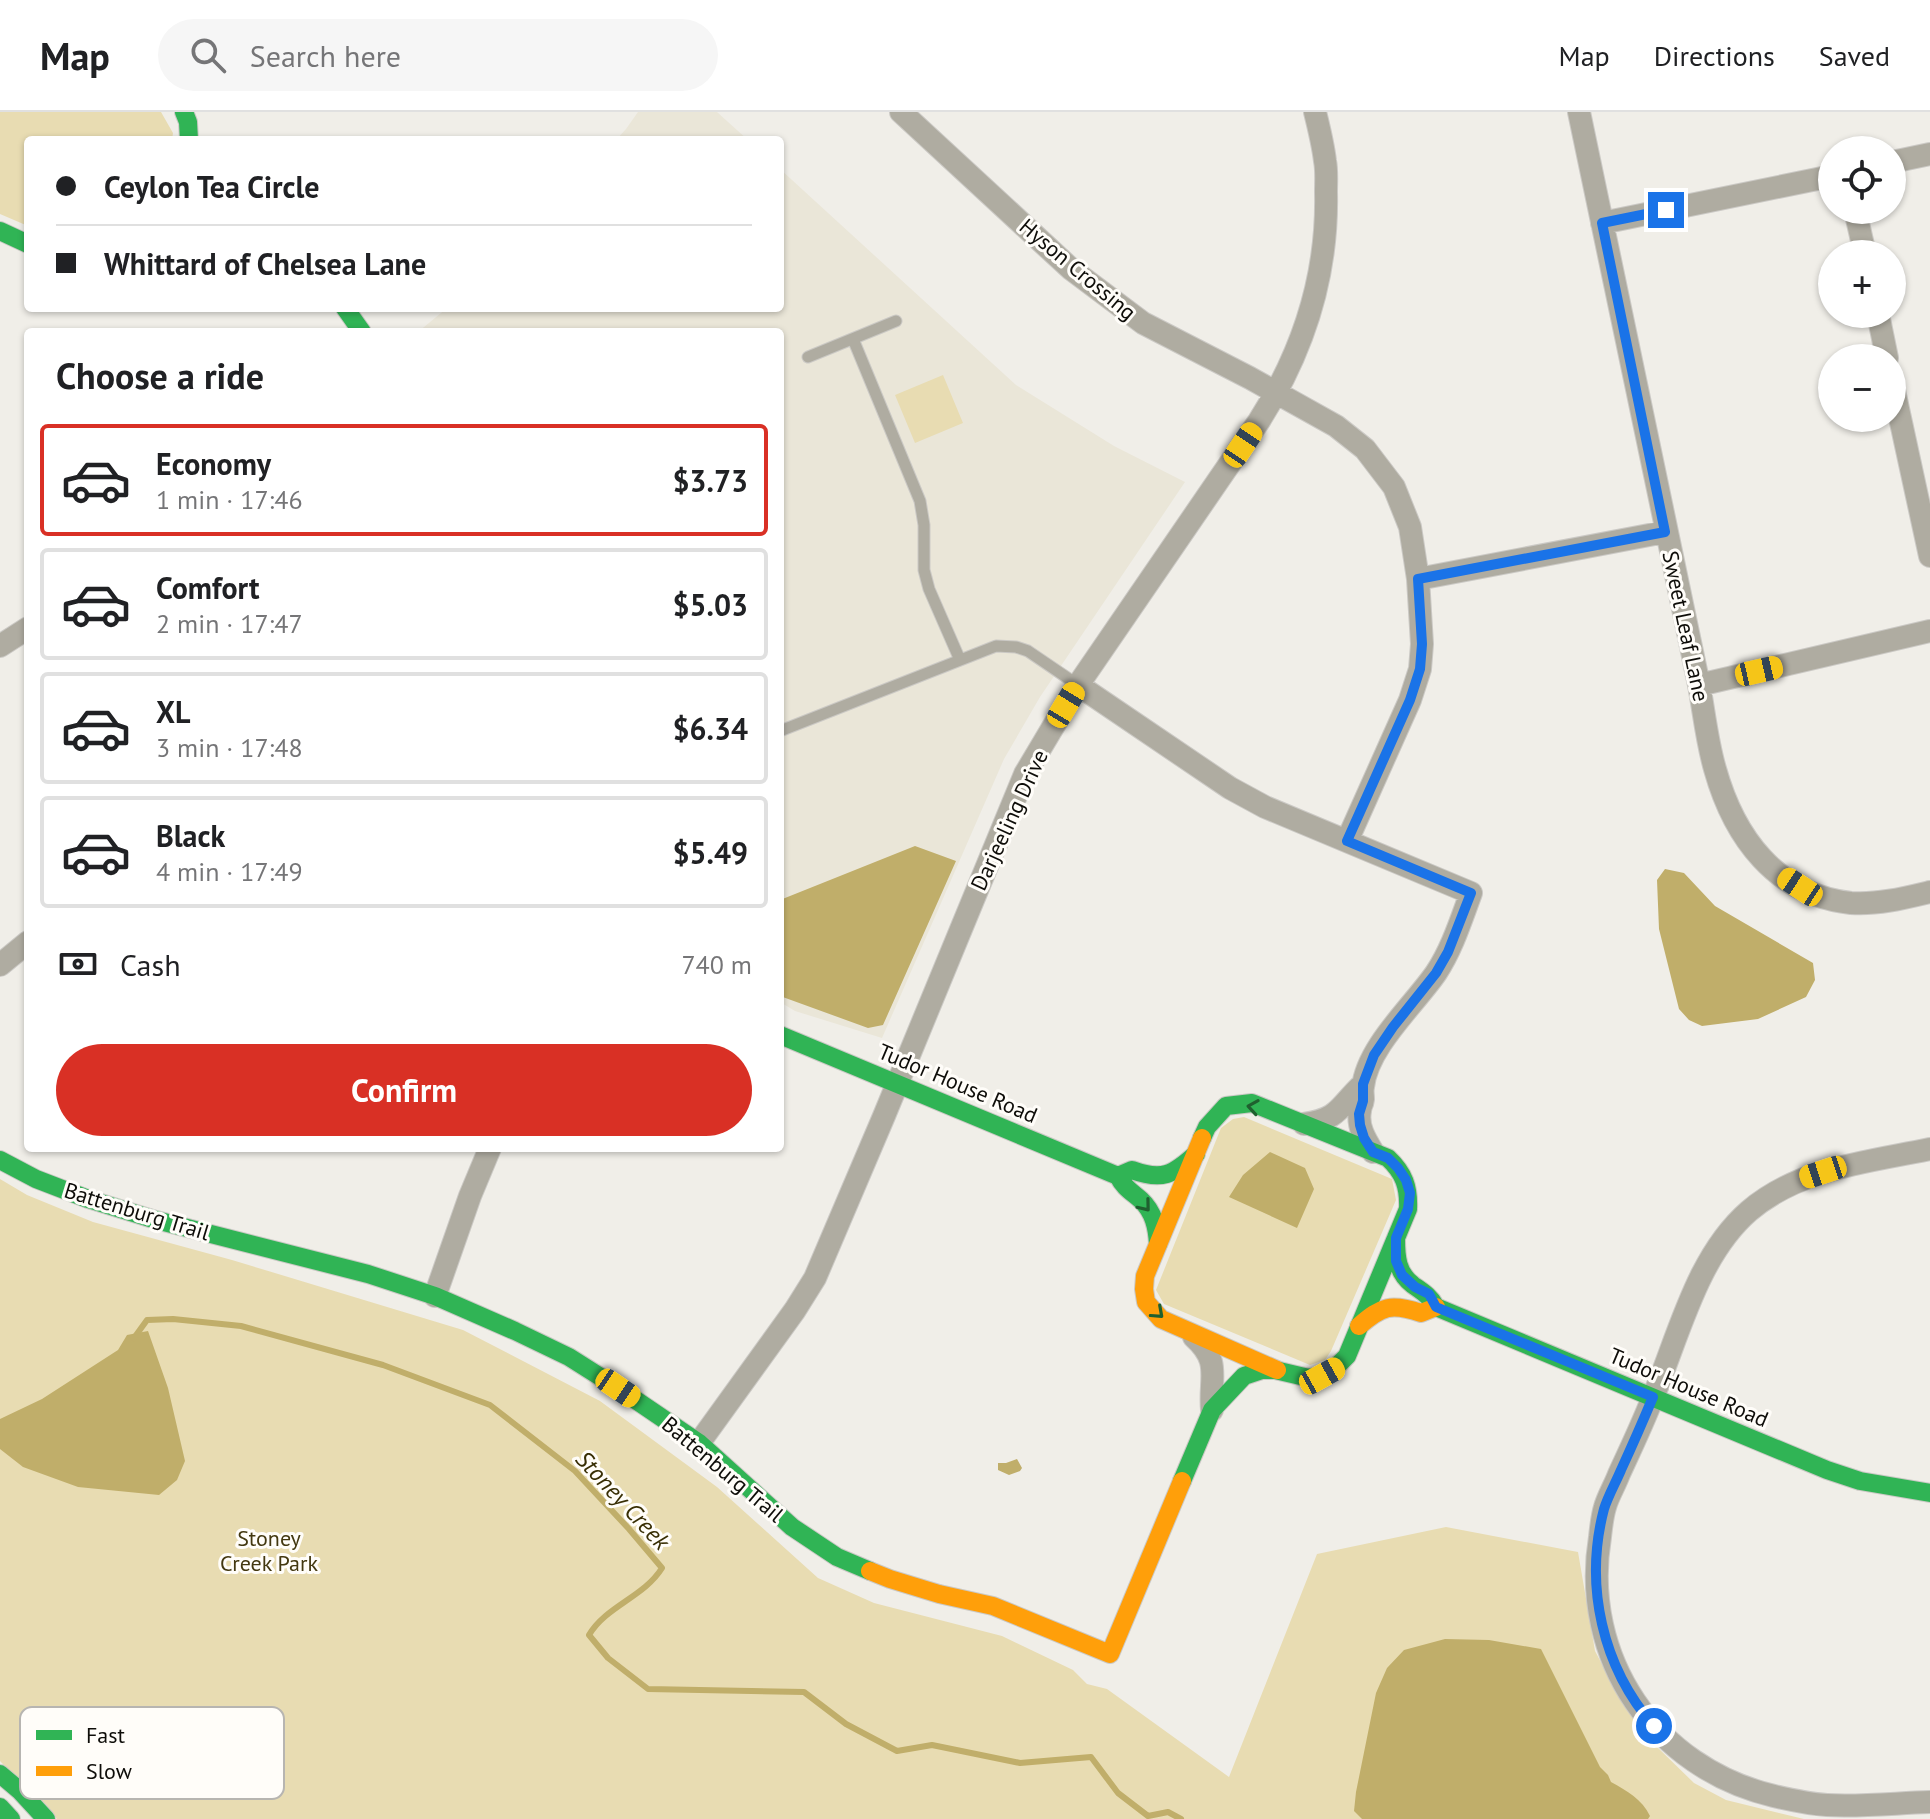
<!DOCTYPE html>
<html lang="en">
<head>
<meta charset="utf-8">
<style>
  :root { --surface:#fff; --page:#f6f6f6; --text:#202124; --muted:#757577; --line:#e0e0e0; --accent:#d93025 }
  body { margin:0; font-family:"PT Sans",sans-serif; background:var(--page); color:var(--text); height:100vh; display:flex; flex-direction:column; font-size:30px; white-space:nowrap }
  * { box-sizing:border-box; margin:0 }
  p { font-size:26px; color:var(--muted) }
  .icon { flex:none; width:44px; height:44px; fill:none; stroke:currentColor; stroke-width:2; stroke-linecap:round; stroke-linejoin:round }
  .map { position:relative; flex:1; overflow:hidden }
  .details { position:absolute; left:24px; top:216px; width:760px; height:824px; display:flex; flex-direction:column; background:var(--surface); border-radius:8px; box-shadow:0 2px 6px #0004 }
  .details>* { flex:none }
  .hud { position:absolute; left:24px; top:24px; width:760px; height:176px; border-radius:8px; box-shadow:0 2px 6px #0004; display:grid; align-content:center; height:176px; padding:0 32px; background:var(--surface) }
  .buttons { position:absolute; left:1818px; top:24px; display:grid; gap:16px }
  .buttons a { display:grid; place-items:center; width:88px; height:88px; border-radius:50%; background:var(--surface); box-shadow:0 2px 6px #0004; font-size:40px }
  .end { position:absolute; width:36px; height:36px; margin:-18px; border:10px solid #1a73e8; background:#fff; box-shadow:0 0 0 4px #fff }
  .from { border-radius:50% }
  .car { position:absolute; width:24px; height:48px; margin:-24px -12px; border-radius:10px; box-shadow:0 0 6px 2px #0007; background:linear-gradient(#f5c518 24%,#345 0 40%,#f5c518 0 76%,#345 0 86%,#f5c518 0) }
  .hud b { display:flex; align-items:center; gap:28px; height:76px; font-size:30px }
  .hud b+b { border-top:2px solid var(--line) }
  .hud i { width:20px; height:20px; background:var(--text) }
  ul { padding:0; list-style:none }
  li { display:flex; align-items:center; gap:24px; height:112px; margin:0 16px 12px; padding:0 16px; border:4px solid var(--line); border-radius:8px }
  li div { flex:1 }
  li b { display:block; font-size:30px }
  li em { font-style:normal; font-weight:700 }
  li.active { border-color:var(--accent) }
  li>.icon { width:72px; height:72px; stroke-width:1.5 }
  h2 { padding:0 32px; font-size:36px; line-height:96px }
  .pay { display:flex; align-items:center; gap:20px; height:88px; padding:0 32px; font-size:30px }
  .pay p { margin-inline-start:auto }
  .cta { display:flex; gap:16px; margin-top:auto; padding:16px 32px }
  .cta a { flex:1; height:92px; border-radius:48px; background:var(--accent); color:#fff; font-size:32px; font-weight:700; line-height:92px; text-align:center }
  header { display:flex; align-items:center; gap:48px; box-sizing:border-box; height:112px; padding:0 40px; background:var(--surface); border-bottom:2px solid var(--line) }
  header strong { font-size:38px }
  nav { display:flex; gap:44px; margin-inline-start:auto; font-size:28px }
  .search { width:560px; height:72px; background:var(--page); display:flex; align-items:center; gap:20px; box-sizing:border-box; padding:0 28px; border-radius:44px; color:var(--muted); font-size:30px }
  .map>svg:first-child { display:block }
  .built { fill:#eae6d8 }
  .green { fill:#e8dcb2 }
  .water { fill:#c0ae6a }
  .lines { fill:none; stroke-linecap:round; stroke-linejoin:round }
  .stream { stroke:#c0ae6a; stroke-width:6 }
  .lane-casing { stroke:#cbc9c5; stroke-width:13 }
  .street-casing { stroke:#cbc9c5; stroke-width:24 }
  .fast-casing { stroke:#cbc9c5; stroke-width:20 }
  .slow-casing { stroke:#cbc9c5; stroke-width:20 }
  .lane { stroke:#afaca1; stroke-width:11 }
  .street { stroke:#afaca1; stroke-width:22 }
  .fast { stroke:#30b455; stroke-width:18 }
  .slow { stroke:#ff9f0a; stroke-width:18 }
  .oneway { stroke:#1f602f }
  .route { stroke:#1a73e8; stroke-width:10 }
  .labels { text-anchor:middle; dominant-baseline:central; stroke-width:6; stroke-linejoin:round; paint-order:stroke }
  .street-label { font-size:22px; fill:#0e0d09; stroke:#fffdf9 }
  .park-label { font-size:22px; fill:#433810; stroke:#fffdf9 }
  .water-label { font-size:24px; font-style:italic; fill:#382e04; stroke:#fffdf9 }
  .key { fill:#fffdf9; stroke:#b7b5b1; stroke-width:2 }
  .key-label { font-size:22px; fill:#0e0d09 }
</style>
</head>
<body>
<header>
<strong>Map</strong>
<div class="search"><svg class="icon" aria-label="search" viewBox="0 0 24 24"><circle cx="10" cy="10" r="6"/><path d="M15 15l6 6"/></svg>Search here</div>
<nav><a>Map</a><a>Directions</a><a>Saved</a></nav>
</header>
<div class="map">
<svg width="1930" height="1707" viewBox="0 0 1930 1707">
  <rect width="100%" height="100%" fill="#f0eee8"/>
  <path class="built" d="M638,0H717L748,28H616L626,17Z
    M780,57L1016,273L1114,334L1185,370L1040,585L1004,647L882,926L795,899L780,890V220H418L447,196H780Z"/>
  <path class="green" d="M0,0H161L173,21L172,28H28V114L0,102Z
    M943,263L963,311L915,331L895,283Z
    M1244,1005L1392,1067L1396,1088L1331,1239L1325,1248L1310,1253L1164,1192L1156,1178L1221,1016L1233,1007Z
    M0,1067L27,1083L93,1110L232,1148L463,1218L600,1289L717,1375L818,1466L874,1491L1002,1524L1073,1558L1087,1572L1107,1577L1229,1665L1317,1442L1446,1415L1578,1440L1595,1539L1624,1594L1654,1632L1694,1671L1726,1688L1804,1707H57L0,1649Z"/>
  <path class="water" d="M915,734L956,749L883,913L868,916L780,884V788Z
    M1665,757L1684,761L1715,794L1813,851L1815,868L1806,885L1758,907L1702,914L1689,908L1679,897L1659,817L1657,768Z
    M1270,1040L1305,1056L1314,1077L1297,1116L1229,1085L1243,1063Z
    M148,1219L168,1276L185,1349L177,1368L159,1383L78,1375L23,1355L0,1337V1307L42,1287L118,1238L127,1223Z
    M1017,1347L1022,1356L1020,1359L1009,1363L998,1358V1351H1006Z
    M1445,1527L1489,1528L1541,1537L1600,1655L1608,1663L1611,1670C1627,1679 1642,1687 1650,1704L1648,1707H1362L1354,1699L1356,1680L1376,1581L1387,1556L1404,1538Z"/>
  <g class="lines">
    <path class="stream" d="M134,1226L147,1208L173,1207L241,1214L383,1253L490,1293L575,1359L629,1417L662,1456C644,1485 606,1494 589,1523L608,1546L648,1577L804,1580L846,1612L897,1639L932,1633L1020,1651L1091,1645L1118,1681L1148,1704L1168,1700L1181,1707"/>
    <defs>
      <path id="lane" d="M853,227L920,389L924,413V458L929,477L960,548
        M808,245L896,209
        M780,619L996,534L1016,535L1028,539L1078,573"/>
      <path id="street" d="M901,0L1071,157L1143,211L1250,266L1336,314L1365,337L1394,375L1410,415L1418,467L1422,532L1420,557L1410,588L1347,729
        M1579,0L1699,573C1704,600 1707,630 1715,657C1734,725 1776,783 1851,791C1877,793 1905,786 1930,780
        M1892,50L1930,42
        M1855,98L1865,142
        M1602,111L1832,64
        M1878,202L1887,246
        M1892,269L1930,444
        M1418,467L1665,420
        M0,534L28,516
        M1078,573L1230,676L1265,695L1471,781C1461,808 1452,837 1436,861C1414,893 1367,935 1363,975C1362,979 1363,983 1363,987C1362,995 1361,991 1360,999C1357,1014 1365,1027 1373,1040
        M1699,573L1930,519
        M0,853L28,830
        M1304,1012C1340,1007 1339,994 1363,972
        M1930,1037C1868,1050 1799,1056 1749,1099C1697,1144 1679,1223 1653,1285C1643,1311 1631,1336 1619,1362C1615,1373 1608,1384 1605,1395C1602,1405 1601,1416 1600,1425C1580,1546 1655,1656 1774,1684C1791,1688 1810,1692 1827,1693C1861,1695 1896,1691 1930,1690
        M435,1184L470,1084L490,1036
        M1194,1225C1222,1250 1209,1266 1212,1298
        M699,1331L795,1198L815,1166L884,1004L1025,662L1078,573L1259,309C1303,240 1328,162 1326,80C1326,70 1327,59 1325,49C1323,32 1319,16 1315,0"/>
      <path id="fast" d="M184,0L188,10L189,28
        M0,119L28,132
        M345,196L362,220
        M780,923L1118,1064C1124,1076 1132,1080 1141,1088C1154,1100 1157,1116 1158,1132
        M0,1048L36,1067L88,1087L156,1108L368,1162L435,1184L515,1219L569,1245L618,1276L699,1331L792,1415L837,1445L870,1459
        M1118,1064L1132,1058C1162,1069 1173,1063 1196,1042
        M1396,1126C1396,1145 1397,1161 1413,1173C1423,1180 1430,1184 1436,1195L1827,1358L1860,1369L1930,1381
        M1182,1369L1212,1298L1244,1264L1262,1258H1275L1309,1266L1321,1264L1333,1258L1347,1244L1408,1097C1409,1075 1404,1061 1388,1046L1252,991L1226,994L1207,1015L1202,1026
        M0,1662L20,1679L46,1707
        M0,1695L11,1707"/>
      <path id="slow" d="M1202,1026L1145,1164L1144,1177L1146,1190L1161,1207L1277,1258
        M1359,1214C1382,1194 1391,1191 1421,1201L1436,1195
        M870,1459L890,1467L939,1482L993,1494L1110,1542L1182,1369"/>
    </defs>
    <use href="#lane" class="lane-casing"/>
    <use href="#street" class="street-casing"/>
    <use href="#fast" class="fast-casing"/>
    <use href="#slow" class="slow-casing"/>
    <use href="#lane" class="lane"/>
    <use href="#street" class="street"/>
    <use href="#fast" class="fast"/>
    <use href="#slow" class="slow"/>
  </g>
  <defs><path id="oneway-chevron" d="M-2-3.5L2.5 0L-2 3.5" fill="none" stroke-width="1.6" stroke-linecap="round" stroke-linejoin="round" transform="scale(2)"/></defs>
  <g class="oneway">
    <use href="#oneway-chevron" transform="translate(1253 995) rotate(-171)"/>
    <use href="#oneway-chevron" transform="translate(1145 1094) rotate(51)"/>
    <use href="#oneway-chevron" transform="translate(1158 1201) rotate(42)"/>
  </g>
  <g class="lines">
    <path class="route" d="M1654,1614C1602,1555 1584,1473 1604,1397C1608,1384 1616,1370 1621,1358C1632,1334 1643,1309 1653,1285L1436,1195L1429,1182L1415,1175L1402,1163L1396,1149V1126L1408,1097L1410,1081L1406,1068L1398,1056L1388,1046L1373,1040L1364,1026L1360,1013L1359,1002L1363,989V972L1374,943L1393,915L1436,861L1448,840L1471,781L1347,729L1410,588L1420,557L1422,532L1418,467L1665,420L1602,111L1666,98"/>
  </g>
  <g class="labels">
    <g class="street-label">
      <text transform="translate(1078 157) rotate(40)">Hyson Crossing</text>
      <text transform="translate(1686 514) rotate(78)">Sweet Leaf Lane</text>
      <text transform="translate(1009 708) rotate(-65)">Darjeeling Drive</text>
      <text transform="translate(958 971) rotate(23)">Tudor House Road</text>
      <text transform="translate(137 1099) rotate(17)">Battenburg Trail</text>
      <text transform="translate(1689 1275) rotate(23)">Tudor House Road</text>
      <text transform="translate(723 1357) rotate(40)">Battenburg Trail</text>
    </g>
    <g class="park-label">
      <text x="269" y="1426">Stoney<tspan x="269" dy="25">Creek Park</tspan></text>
    </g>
    <g class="water-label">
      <text transform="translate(623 1388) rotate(47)">Stoney Creek</text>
    </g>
  </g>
  <rect x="20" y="1595" width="264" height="92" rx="12" class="key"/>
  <rect x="36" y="1618" width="36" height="10" fill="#30b455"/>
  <rect x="36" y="1654" width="36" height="10" fill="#ff9f0a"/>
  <g class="key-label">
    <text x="86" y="1631">Fast</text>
    <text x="86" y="1667">Slow</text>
  </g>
</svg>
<div class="buttons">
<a><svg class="icon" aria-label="locate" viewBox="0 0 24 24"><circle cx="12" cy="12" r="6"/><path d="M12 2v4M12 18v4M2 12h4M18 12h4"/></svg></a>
<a>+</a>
<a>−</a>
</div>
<i class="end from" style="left:1654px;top:1614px"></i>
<i class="end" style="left:1666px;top:98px"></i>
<i class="car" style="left:1243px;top:333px;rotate:34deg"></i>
<i class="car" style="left:1759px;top:559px;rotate:77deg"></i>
<i class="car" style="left:1066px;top:593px;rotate:31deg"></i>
<i class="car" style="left:1800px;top:775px;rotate:303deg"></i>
<i class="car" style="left:1823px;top:1060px;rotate:252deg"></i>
<i class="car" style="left:1322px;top:1264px;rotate:61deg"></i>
<i class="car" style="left:618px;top:1276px;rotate:124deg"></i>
<div class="hud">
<b><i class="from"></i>Ceylon Tea Circle</b>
<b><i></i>Whittard of Chelsea Lane</b>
</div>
<section class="details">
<h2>Choose a ride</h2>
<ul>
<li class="active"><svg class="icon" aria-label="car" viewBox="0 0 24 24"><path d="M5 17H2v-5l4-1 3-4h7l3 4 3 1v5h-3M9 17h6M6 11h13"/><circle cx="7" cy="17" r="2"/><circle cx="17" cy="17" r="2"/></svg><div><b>Economy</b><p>1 min · 17:46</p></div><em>$3.73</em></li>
<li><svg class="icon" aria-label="car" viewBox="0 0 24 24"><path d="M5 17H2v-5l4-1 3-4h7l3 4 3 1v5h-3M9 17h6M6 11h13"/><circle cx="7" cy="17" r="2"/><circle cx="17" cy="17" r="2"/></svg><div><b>Comfort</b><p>2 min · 17:47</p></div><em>$5.03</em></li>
<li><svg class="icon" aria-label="car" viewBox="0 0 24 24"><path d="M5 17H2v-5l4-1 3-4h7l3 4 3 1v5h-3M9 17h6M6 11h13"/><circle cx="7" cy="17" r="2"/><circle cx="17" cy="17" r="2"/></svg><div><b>XL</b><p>3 min · 17:48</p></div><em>$6.34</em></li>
<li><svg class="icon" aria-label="car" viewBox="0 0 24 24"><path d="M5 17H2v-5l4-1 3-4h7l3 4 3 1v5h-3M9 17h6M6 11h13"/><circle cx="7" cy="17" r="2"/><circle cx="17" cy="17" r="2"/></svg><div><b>Black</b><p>4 min · 17:49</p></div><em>$5.49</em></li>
</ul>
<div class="pay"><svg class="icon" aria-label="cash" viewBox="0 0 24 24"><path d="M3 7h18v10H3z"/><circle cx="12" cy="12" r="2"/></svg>Cash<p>740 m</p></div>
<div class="cta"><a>Confirm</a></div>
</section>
</div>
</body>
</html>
